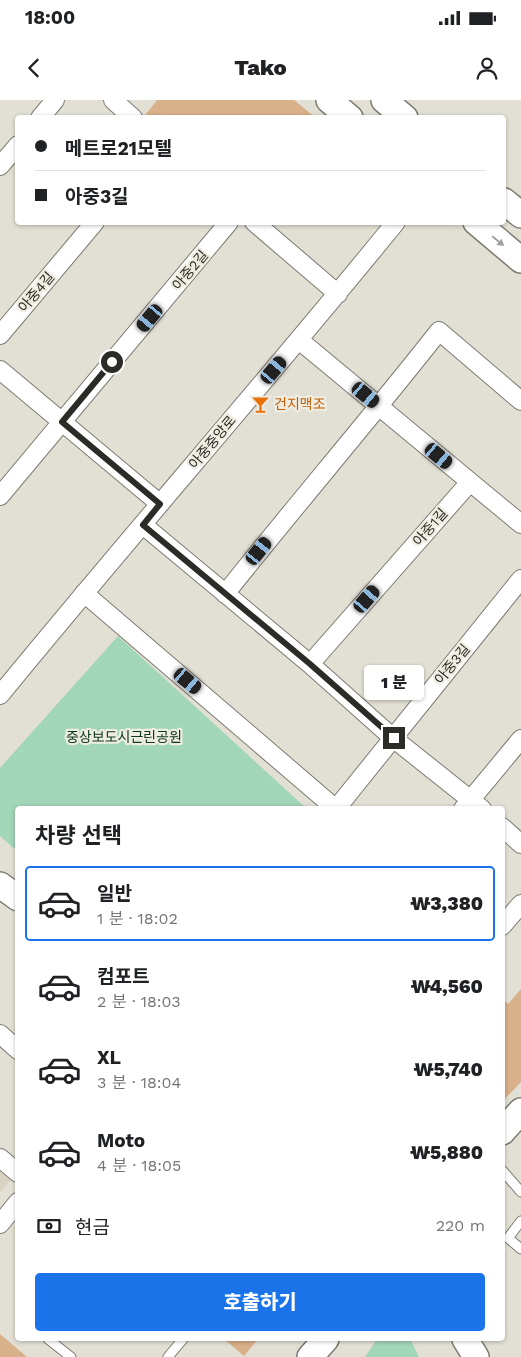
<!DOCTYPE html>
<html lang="ko">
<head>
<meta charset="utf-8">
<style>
  :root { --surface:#fff; --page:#f2f2f2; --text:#202124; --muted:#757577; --line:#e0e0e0; --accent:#1a73e8 }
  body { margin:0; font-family:"Work Sans","Noto Sans KR",sans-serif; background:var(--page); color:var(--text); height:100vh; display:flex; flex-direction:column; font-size:19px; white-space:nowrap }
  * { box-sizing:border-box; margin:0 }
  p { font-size:16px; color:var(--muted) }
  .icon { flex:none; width:28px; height:28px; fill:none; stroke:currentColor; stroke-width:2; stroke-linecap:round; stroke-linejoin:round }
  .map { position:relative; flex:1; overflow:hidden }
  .drawer { position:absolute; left:15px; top:706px; width:490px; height:535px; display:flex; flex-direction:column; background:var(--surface); border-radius:5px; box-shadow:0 1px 4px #0004 }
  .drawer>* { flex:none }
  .banner { position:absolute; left:15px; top:15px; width:491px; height:110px; border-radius:5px; box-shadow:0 1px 4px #0004; display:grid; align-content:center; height:110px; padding:0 20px; background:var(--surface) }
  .end { position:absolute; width:22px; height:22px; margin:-11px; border:6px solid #2c2b27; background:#fff; box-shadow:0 0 0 2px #fff }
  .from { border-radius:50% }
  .bubble { position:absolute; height:35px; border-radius:5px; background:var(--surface); box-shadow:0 1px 4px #0004; font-size:16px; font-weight:800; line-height:35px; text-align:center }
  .car { position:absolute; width:15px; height:30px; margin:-15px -8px; border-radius:6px; box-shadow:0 0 4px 1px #0007; background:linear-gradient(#222 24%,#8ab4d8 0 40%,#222 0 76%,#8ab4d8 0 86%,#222 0) }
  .banner b { display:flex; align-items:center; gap:18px; height:48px; font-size:19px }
  .banner b+b { border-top:1px solid var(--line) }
  .banner i { width:12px; height:12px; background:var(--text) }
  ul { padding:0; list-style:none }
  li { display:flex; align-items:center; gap:15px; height:75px; margin:0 10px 8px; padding:0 10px; border:2px solid transparent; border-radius:5px }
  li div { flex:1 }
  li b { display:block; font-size:19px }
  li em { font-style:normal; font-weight:800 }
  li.active { border-color:var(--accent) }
  li>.icon { width:45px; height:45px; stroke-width:1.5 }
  h2 { padding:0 20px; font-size:22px; line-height:60px }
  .pay { display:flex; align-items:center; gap:12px; height:55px; padding:0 20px; font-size:19px }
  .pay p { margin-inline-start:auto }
  .primary-button { display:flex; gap:10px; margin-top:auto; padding:10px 20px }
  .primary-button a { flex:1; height:58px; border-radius:5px; background:var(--accent); color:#fff; font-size:20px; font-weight:800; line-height:58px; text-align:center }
  .status { display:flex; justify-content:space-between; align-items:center; height:35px; padding:0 25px; background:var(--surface); direction:ltr }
  .status svg { height:14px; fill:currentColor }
  header { display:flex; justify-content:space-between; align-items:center; height:65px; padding:0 20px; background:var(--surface); font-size:22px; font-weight:800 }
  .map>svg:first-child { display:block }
  .built { fill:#d8d3c1 }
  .green { fill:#a2d6b8 }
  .building { fill:#d8b089 }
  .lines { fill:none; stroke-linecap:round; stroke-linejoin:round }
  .lane-casing { stroke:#7d7a71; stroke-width:11 }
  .street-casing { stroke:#7d7a71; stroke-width:20 }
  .secondary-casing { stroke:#7d7a71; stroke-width:28 }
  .lane { stroke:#fff; stroke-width:9 }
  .street { stroke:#fff; stroke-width:18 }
  .secondary { stroke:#fff; stroke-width:25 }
  .oneway { fill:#a0a09e }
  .route { stroke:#2c2b27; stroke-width:6 }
  .labels { text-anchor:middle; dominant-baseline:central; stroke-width:4.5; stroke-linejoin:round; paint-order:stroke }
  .street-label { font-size:14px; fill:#2c2b27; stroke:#efece1 }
  .food-label { font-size:14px; fill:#c56008; stroke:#efece1; text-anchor:start }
  .park-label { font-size:14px; fill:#0a3622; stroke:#efece1 }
</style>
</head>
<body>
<div class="status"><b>18:00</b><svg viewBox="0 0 49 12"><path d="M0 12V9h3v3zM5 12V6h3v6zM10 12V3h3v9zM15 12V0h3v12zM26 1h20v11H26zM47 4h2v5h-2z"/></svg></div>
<header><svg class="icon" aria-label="back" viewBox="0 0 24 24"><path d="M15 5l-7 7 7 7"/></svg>Tako<svg class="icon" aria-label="person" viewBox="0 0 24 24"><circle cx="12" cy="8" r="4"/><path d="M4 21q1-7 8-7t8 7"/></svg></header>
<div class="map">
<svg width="521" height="1257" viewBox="0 0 521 1257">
  <rect width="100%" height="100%" fill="#e2dfd4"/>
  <path class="built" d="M0,1071L11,1080L0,1092Z"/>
  <path class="green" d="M118,536L307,709H18L17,751L0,736V668Z
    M377,1239H410L419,1257H365Z"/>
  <path class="building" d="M157,0H294L316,18H143Z
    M521,889V982L502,1002V898L508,904Z
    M0,1234L27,1257H0Z
    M224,1239H258L244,1256Z"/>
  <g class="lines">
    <defs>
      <path id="lane" d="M502,1070L521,1092
        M521,1121L508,1138L521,1149
        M48,1239L71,1257
        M168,1257L183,1239"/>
      <path id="street" d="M113,0L133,18
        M40,18L55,0
        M0,66L18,45
        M254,122L338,194
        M0,235L95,122
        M299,240L521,424
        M0,270L160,404
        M0,396L229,122
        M143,425L310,564L393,638L482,709
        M84,493L336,709
        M225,494C295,406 369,320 439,231L521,301
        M310,564L470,382
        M0,595C130,436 266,282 396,122
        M336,709L521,479
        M463,709L521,639
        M502,727L521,744
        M502,826L521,804
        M0,934L18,950
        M0,1058L18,1073
        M0,1124L18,1102"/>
      <path id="secondary" d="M329,0L350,18
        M384,0L405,18
        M504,101L521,115
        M476,122L521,160
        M0,785L18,798
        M502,1032L521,1011
        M465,1239L476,1257
        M310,1257L326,1239"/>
    </defs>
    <use href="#lane" class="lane-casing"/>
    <use href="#street" class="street-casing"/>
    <use href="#secondary" class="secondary-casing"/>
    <use href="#lane" class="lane"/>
    <use href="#street" class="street"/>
    <use href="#secondary" class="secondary"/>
  </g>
  <defs><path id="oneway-solid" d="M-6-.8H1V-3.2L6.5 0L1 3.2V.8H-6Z" transform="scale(1.25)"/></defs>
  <use class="oneway" href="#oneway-solid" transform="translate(498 141) rotate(39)"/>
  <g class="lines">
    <path class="route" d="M112,262L62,322L160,404L143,425L310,564L394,638"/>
  </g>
  <defs>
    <symbol id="bar-bare" viewBox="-9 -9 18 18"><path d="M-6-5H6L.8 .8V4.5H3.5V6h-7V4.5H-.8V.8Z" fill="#e8710a" stroke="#efece1" stroke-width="2.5" paint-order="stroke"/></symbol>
  </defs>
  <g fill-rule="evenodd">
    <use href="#bar-bare" x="248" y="292" width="25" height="25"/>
  </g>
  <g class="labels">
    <g class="street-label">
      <text transform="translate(190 170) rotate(-50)">아중2길</text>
      <text transform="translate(36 192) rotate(-50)">아중4길</text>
      <text transform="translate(212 342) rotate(-50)">아중중앙로</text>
      <text transform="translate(430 427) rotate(-49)">아중1길</text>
      <text transform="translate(452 564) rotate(-51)">아중3길</text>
    </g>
    <g class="food-label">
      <text x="274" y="304">건지맥조</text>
    </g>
    <g class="park-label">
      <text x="124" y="637">중상보도시근린공원</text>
    </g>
  </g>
</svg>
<i class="end from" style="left:112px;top:262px"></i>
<i class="end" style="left:394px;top:638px"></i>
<div class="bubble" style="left:364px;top:565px;width:60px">1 분</div>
<i class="car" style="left:150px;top:218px;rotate:220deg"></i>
<i class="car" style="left:274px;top:270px;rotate:40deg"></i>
<i class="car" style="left:366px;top:295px;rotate:130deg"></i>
<i class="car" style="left:439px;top:356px;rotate:130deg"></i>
<i class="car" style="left:259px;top:451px;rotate:39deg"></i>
<i class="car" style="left:367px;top:499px;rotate:41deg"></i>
<i class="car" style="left:188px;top:581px;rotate:130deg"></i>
<div class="banner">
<b><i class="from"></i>메트로21모텔</b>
<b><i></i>아중3길</b>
</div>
<section class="drawer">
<h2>차량 선택</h2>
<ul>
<li class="active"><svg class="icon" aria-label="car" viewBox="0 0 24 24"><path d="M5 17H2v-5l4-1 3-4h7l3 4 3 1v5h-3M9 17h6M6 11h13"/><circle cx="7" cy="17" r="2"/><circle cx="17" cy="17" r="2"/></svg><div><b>일반</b><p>1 분 · 18:02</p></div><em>₩3,380</em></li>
<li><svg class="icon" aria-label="car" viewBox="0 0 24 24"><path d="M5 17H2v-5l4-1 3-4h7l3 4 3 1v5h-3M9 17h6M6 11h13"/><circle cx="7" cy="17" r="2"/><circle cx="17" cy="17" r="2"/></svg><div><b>컴포트</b><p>2 분 · 18:03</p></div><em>₩4,560</em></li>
<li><svg class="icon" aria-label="car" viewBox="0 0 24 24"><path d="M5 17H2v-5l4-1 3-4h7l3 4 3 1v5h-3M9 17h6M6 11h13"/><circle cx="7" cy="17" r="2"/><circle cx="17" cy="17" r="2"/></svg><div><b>XL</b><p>3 분 · 18:04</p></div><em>₩5,740</em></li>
<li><svg class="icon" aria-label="car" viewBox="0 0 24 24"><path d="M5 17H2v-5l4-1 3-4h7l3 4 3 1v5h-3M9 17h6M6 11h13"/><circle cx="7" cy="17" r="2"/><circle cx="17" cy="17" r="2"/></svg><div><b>Moto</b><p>4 분 · 18:05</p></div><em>₩5,880</em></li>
</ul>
<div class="pay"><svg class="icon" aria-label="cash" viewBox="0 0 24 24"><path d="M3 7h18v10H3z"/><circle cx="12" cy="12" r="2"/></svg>현금<p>220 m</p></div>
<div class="primary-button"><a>호출하기</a></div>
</section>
</div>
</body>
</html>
